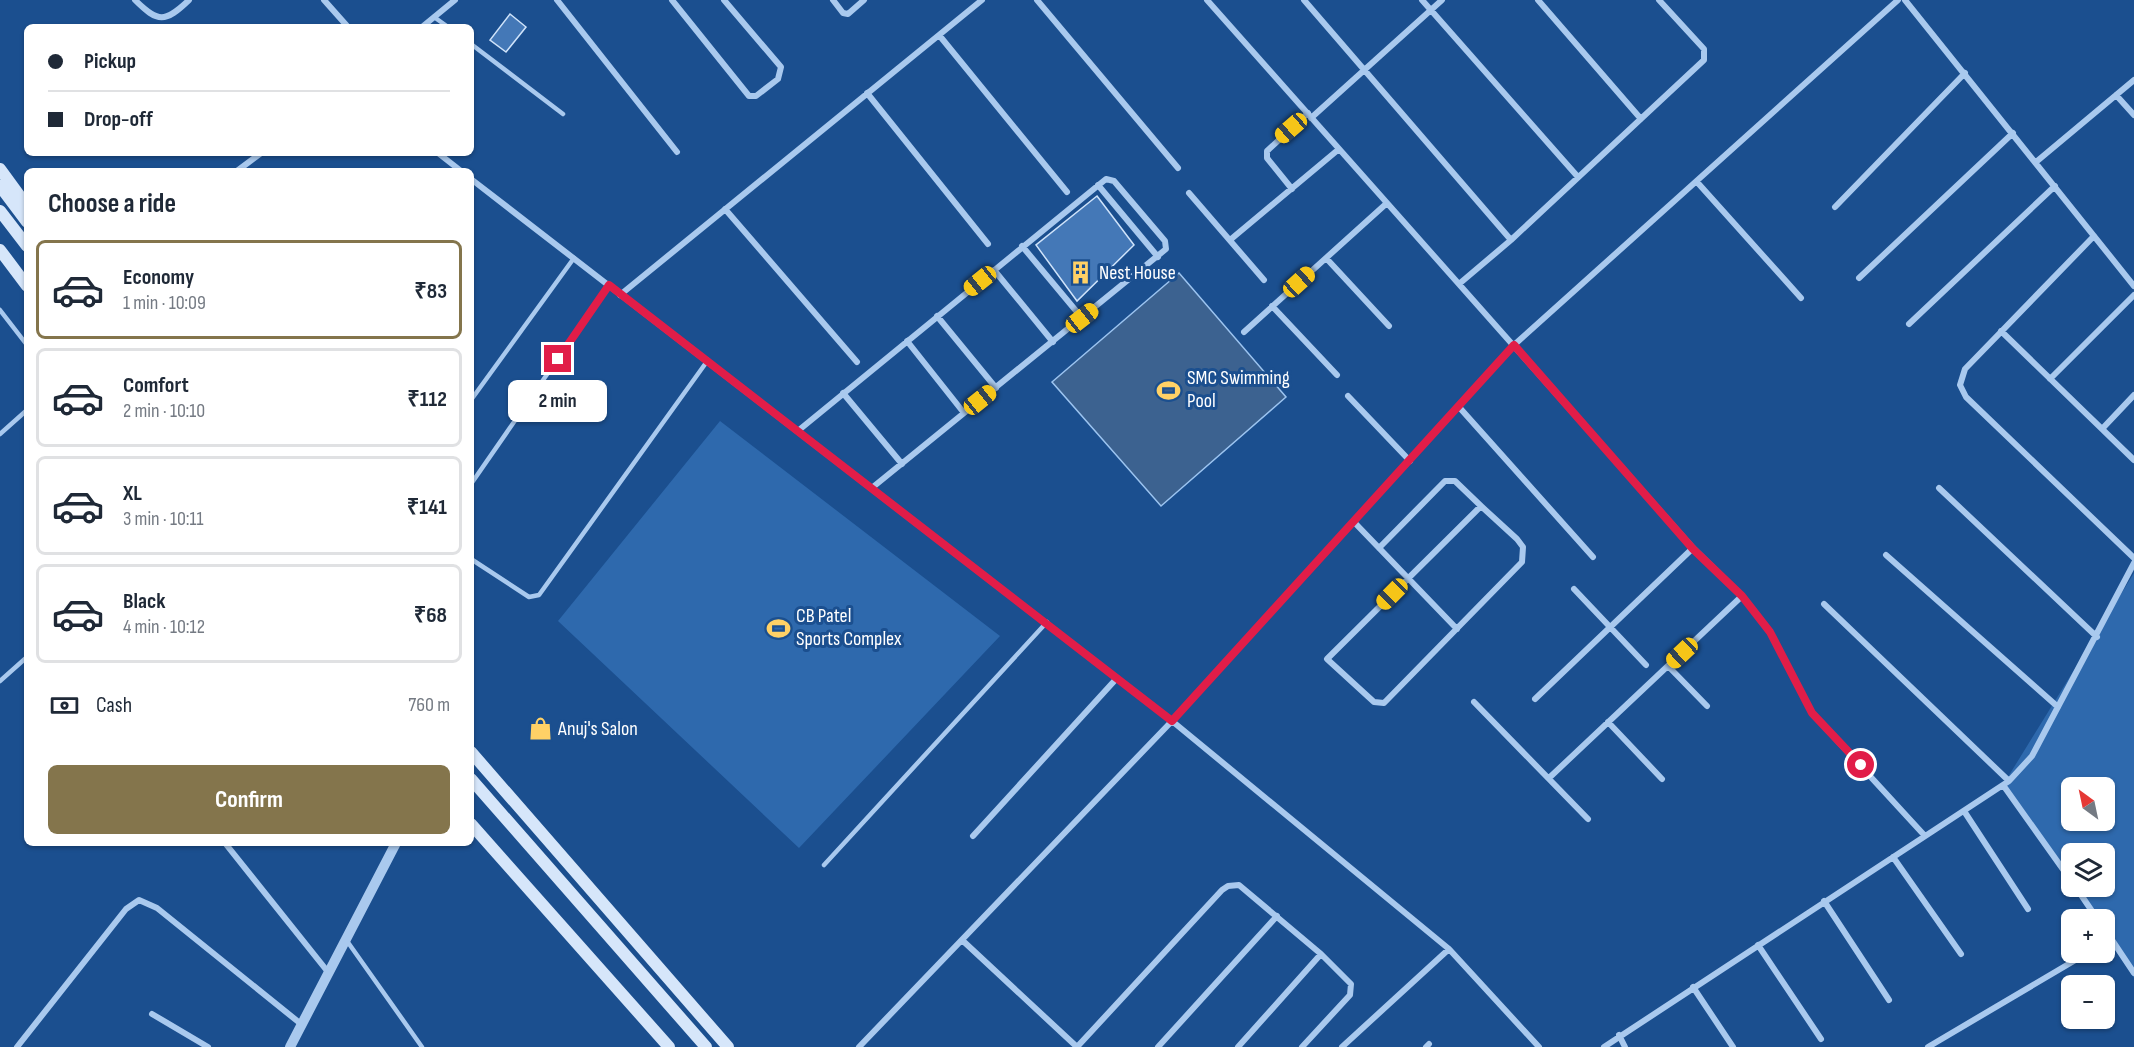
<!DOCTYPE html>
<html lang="en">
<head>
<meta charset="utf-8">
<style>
  :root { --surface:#fff; --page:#f2f2f3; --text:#1f2937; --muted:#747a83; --line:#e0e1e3; --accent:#84754c }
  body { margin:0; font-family:"Sofia Sans Condensed",sans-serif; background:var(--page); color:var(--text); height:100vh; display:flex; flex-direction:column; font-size:22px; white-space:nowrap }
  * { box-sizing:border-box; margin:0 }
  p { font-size:20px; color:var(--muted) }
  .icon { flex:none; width:33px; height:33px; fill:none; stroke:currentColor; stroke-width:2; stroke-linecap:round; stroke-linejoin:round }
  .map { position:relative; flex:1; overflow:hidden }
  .details { position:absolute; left:24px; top:168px; width:450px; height:678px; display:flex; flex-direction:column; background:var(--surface); border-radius:9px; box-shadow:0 2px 4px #0004 }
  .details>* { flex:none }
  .banner { position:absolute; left:24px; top:24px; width:450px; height:132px; border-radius:9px; box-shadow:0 2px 4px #0004; display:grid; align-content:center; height:132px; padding:0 24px; background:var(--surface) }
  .needle { width:39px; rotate:327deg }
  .fabs { position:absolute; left:2061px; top:777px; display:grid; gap:12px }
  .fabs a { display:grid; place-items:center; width:54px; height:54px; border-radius:9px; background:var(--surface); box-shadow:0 2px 4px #0004; font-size:30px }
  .end { position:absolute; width:27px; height:27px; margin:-14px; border:8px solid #e11d48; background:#fff; box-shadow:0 0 0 3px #fff }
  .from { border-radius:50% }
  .bubble { position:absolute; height:42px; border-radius:9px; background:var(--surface); box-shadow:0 2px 4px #0004; font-size:20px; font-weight:700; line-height:42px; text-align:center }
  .car { position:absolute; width:18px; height:36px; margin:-18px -9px; border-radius:8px; box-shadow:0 0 4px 2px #0007; background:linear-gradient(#f5c518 24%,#345 0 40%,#f5c518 0 76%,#345 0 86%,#f5c518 0) }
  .banner b { display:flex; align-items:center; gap:21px; height:57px; font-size:22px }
  .banner b+b { border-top:2px solid var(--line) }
  .banner i { width:15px; height:15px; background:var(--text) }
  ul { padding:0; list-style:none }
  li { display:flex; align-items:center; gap:18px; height:99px; margin:0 12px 9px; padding:0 12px; border:3px solid var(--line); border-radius:9px }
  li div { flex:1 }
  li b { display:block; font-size:22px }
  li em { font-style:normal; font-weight:700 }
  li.on { border-color:var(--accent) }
  li>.icon { width:54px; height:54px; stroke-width:1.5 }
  h2 { padding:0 24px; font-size:27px; line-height:72px }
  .pay { display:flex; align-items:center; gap:15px; height:66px; padding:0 24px; font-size:22px }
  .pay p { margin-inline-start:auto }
  .button { display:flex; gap:12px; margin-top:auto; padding:12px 24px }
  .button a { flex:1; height:69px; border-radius:9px; background:var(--accent); color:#fff; font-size:24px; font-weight:700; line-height:69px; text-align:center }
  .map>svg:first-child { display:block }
  .green { fill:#2e69ad; fill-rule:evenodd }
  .water { fill:#3c6290; stroke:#9cc4f0; stroke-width:1.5 }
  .building { fill:#4478b7; stroke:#cfe3fa; stroke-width:1.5 }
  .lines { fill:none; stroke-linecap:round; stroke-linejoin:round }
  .service { stroke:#a9c9ee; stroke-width:4.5 }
  .minor { stroke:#a9c9ee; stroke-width:6 }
  .tertiary { stroke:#a9c9ee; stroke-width:10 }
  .secondary { stroke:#d6e6fa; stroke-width:12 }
  .route { stroke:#e11d48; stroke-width:8 }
  .labels { text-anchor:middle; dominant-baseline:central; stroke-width:6; stroke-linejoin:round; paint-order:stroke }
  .poi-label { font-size:20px; fill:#fff; stroke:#1b4f8f; text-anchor:start }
</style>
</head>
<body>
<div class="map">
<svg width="2134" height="1047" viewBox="0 0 2134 1047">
  <rect width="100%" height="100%" fill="#1b4f8f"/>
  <path class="green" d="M720,421L1000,636L799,848L558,621Z
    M2134,573V978L2105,935L2104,920L2094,919L2072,886H2104V854H2072L2071,886L2003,785ZM2072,788H2104V820H2072Z"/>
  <path class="water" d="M1179,273L1286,397L1161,506L1052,382Z"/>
  <path class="building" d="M510,14L526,27L506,52L490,40Z
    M1097,196L1134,245L1077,301L1036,245Z"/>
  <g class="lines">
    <path class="service" d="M434,17L448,27
      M471,44L563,114
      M0,310L27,345
      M471,400L574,258
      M0,434L27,410
      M471,484L609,285
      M471,559L529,597L539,595L708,360
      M0,681L27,657
      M824,865L1047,622
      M347,941L422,1047"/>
    <path class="minor" d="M135,0C158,23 165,23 189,0
      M324,0L348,27
      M557,0L677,152
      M672,0L749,96H756L778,79L781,67L724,0
      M833,0L843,13L848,14L864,0
      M1037,0L1178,168
      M1207,0L1693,548L1742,596L1770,632L1812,713L1925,836
      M1304,0L1511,240
      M1422,0L1578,177
      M1538,0L1641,119
      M1905,0L2134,286
      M422,27L455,0
      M939,35L1067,192
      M867,93L988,244
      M2116,95L2134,115
      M1311,118L1442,0
      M438,153L461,171
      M2036,162L2134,80
      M237,171L261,153
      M471,179L1172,721L1449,949L1539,1047
      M1697,182L1801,298
      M1098,185L1158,257
      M1292,189L1267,158V151L1308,113
      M1189,193L1264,280
      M1835,207L1965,73
      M725,209L857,362
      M2094,236L1965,369L1960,385L1966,397L2134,558
      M1230,240L1339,149
      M1022,246L1082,318
      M1326,258L1389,326
      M994,270L1053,342
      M1859,278L2013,133
      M1459,284L1511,240L1704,60V49L1659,0
      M620,295L982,0
      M1272,306L1337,375
      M937,316L996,388
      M1909,324L2055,186
      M2001,331L2134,460
      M1244,332L1387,203
      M907,341L964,413
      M2050,379L2134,295
      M843,393L902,464
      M1348,396L1410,461
      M1459,407L1593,557
      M2102,429L2134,395
      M799,430L1106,179L1114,181L1165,241L1166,249L873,487
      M1939,488L2097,637
      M1481,506L1517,539L1523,547L1522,562L1384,703L1374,702L1327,659Z
      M1354,522L1457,629
      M1379,548L1445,481H1455L1481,506
      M1886,555L2058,707
      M1574,589L1646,665
      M1824,604L2009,781
      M1668,666L1707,706
      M1535,699L1693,548
      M1474,702L1588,819
      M1608,722L1662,779
      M1549,778L1742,596
      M2003,785L2072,882
      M1964,811L2028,909
      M973,836L1117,678
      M225,843L328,972
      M1893,857L1961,954
      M2075,886L2098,920
      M1824,901L1889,1000
      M2104,928L2134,973
      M962,940L1077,1047L1222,890L1228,886L1239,885L1321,954L1351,984L1350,995L1302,1047
      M1758,945L1821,1039
      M1693,987L1733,1047
      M152,1014L208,1047
      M1619,1035L1625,1047
      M17,1047L126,909L139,900L157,908L301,1024
      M859,1047L1172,721L1514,345L1898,0
      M1158,1047L1277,916
      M1238,1047L1321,954
      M1342,1047L1449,949
      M1426,1047L1429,1044
      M1604,1047L2009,781L2032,756L2134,563
      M1928,1047L2089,952"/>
    <path class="tertiary" d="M290,1047L396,843"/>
    <path class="secondary" d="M0,169L27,206
      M0,186L27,222
      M0,211L27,246
      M0,250L27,286
      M471,752L728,1047
      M471,779L706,1047
      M471,824L669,1047"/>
  </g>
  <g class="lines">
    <path class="route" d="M558,359L609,285L1172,721L1514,345L1693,549L1742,596L1770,632L1812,713L1861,765"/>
  </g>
  <defs>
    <symbol id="building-bare" viewBox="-9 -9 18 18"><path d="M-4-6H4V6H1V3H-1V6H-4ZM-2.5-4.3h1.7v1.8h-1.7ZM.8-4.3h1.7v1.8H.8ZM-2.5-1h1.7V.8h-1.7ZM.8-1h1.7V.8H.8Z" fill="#ffd166" stroke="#1b4f8f" stroke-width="2.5" paint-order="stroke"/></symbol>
    <symbol id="stadium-bare" viewBox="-9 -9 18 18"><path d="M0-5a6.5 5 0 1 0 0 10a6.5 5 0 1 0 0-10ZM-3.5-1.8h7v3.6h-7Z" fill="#ffd166" stroke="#1b4f8f" stroke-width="2.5" paint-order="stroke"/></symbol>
    <symbol id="shop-bare" viewBox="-9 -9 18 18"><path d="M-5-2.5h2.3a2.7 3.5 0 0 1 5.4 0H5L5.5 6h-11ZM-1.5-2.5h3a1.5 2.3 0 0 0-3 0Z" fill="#ffd166" stroke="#1b4f8f" stroke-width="2.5" paint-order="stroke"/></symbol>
  </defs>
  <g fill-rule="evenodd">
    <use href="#building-bare" x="1064" y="256" width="33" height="33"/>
    <use href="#stadium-bare" x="1152" y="374" width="33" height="33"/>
    <use href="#stadium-bare" x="762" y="612" width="33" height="33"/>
    <use href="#shop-bare" x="524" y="712" width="33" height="33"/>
  </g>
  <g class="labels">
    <g class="poi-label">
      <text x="1099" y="273">Nest House</text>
      <text x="1187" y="378">SMC Swimming<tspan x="1187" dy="23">Pool</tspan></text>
      <text x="796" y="616">CB Patel<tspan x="796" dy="23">Sports Complex</tspan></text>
      <text x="558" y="729">Anuj's Salon</text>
    </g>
  </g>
</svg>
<div class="fabs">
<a><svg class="needle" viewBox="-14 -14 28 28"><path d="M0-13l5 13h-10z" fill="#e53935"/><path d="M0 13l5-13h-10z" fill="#747a83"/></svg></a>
<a><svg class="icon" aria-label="layers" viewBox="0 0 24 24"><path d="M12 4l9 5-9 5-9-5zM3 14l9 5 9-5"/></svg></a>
<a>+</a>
<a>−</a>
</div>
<i class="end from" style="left:1861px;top:765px"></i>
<i class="end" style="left:558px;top:359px"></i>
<div class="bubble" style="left:508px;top:380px;width:99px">2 min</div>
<i class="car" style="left:1291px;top:128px;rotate:229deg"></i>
<i class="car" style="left:980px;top:281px;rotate:231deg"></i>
<i class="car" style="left:1299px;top:282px;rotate:48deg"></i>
<i class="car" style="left:1082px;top:318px;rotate:52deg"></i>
<i class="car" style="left:980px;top:400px;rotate:51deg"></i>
<i class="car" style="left:1392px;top:594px;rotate:225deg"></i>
<i class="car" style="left:1682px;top:653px;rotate:227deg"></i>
<div class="banner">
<b><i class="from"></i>Pickup</b>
<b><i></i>Drop-off</b>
</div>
<section class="details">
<h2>Choose a ride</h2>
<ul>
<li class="on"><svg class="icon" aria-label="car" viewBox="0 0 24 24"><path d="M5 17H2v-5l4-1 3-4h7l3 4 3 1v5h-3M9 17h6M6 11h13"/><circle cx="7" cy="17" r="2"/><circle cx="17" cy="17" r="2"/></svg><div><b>Economy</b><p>1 min · 10:09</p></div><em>₹83</em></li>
<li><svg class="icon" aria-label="car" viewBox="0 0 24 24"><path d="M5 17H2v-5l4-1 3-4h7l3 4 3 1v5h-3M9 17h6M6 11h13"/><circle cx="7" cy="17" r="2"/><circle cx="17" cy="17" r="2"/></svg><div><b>Comfort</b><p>2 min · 10:10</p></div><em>₹112</em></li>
<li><svg class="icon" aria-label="car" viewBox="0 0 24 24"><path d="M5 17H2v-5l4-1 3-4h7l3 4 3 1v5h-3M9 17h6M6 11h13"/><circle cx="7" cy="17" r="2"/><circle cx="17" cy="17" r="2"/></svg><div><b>XL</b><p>3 min · 10:11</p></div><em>₹141</em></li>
<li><svg class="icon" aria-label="car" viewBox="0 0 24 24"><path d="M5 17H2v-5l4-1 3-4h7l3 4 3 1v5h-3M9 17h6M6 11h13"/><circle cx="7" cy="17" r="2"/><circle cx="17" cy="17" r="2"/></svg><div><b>Black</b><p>4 min · 10:12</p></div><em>₹68</em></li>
</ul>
<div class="pay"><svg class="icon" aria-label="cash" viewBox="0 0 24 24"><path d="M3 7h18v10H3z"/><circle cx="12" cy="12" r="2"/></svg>Cash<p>760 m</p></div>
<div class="button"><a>Confirm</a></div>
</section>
</div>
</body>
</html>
